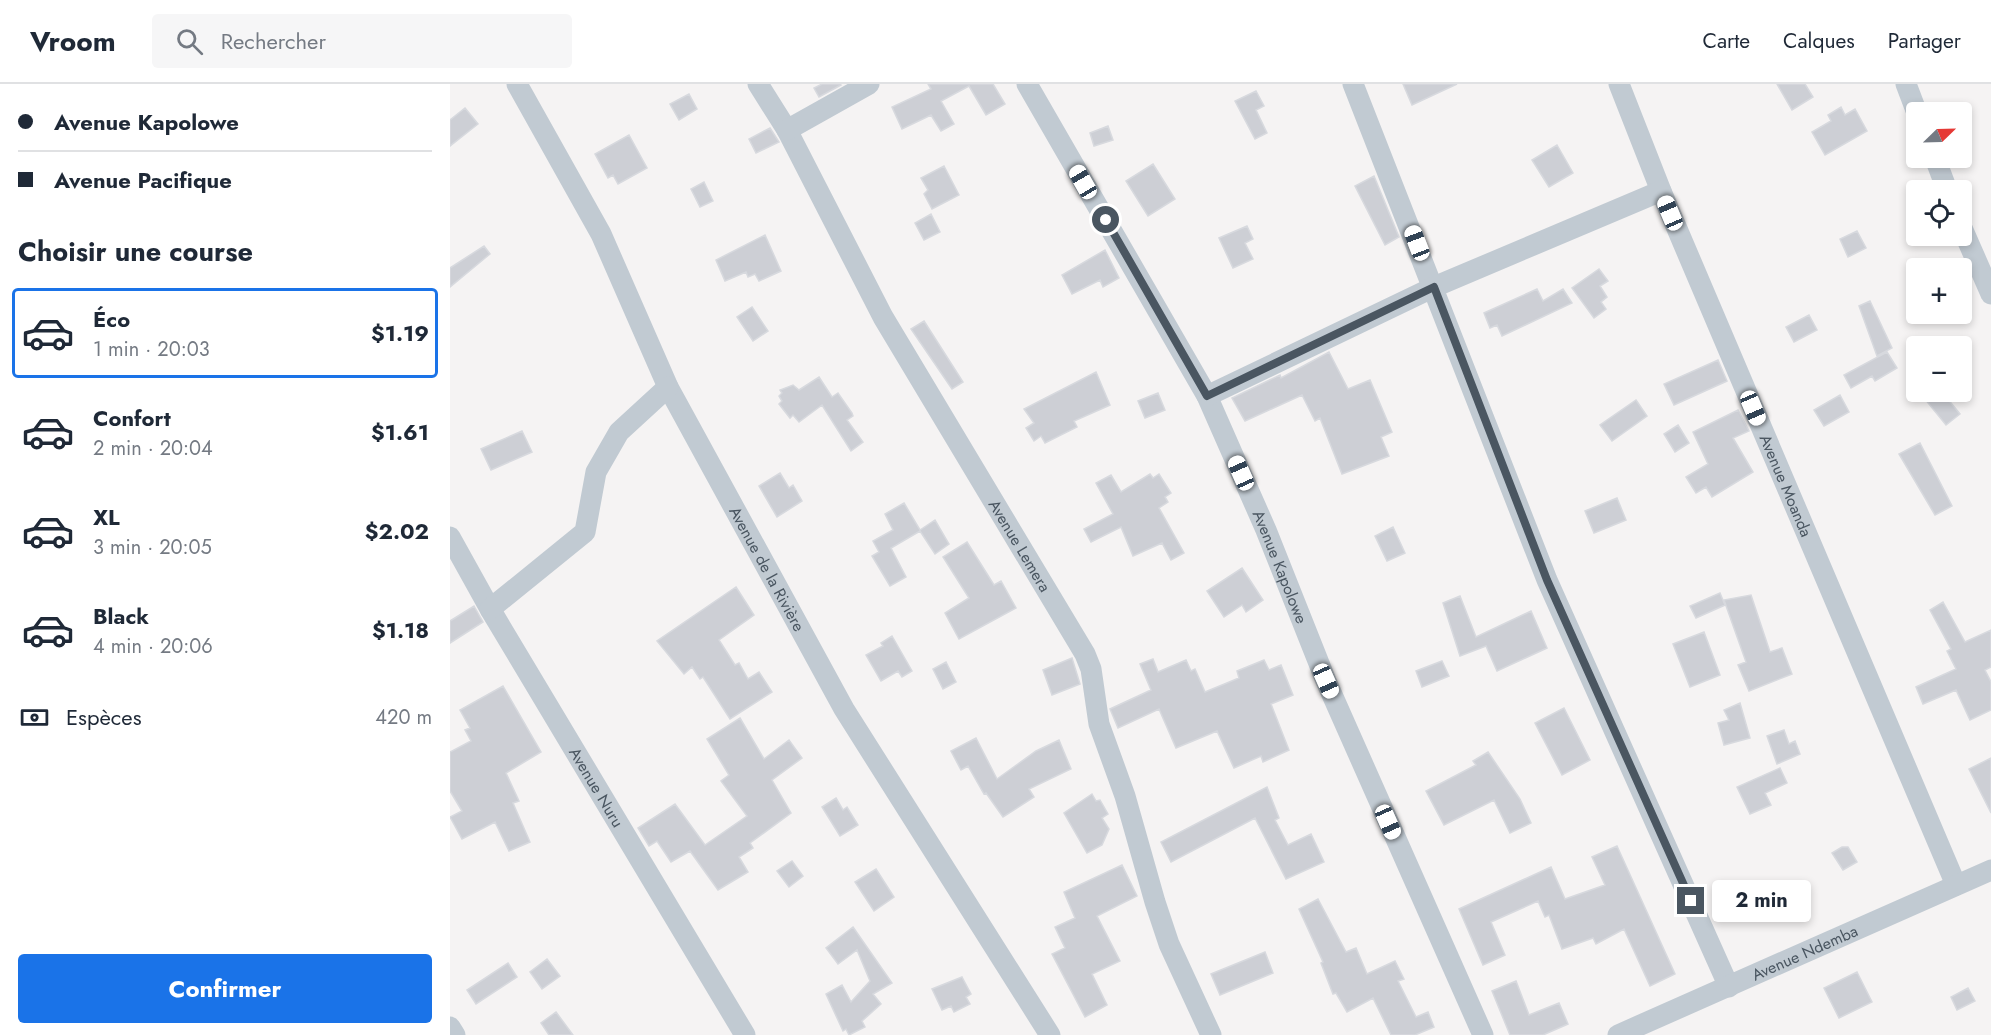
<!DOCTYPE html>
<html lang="fr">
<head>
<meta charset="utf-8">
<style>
  :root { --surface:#fff; --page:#f6f6f7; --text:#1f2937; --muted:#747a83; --line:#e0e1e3; --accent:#1a73e8 }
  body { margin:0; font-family:Jost,sans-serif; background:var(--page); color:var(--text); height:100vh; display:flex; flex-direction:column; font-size:22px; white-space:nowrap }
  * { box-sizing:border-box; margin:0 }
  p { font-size:20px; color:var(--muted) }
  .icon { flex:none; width:33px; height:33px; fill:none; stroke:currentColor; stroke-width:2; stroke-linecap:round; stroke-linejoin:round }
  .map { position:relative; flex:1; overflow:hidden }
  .details { display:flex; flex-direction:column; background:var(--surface); width:450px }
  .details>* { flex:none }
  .banner { display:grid; align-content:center; height:132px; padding:0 18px; background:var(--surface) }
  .needle { width:39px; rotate:67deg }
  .fabs { position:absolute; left:1456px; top:18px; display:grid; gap:12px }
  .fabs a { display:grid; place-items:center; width:66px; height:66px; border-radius:6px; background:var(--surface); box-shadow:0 3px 9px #0003; font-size:30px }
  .end { position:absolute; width:27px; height:27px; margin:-14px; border:8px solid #4a5661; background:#fff; box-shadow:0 0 0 3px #fff }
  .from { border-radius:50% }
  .bubble { position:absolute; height:42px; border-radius:6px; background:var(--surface); box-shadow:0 3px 9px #0003; font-size:20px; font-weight:700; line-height:42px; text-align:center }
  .car { position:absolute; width:18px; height:36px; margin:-18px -9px; border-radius:8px; box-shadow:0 0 4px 2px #0007; background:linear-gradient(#fff 24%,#345 0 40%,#fff 0 76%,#345 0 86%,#fff 0) }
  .banner b { display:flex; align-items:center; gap:21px; height:57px; font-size:22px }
  .banner b+b { border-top:2px solid var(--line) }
  .banner i { width:15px; height:15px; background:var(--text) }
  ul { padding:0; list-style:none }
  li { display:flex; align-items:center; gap:18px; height:90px; margin:0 12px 9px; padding:0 6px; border:3px solid transparent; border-radius:6px }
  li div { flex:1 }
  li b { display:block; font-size:22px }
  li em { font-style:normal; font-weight:700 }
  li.on { border-color:var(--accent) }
  li>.icon { width:54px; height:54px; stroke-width:1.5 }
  h2 { padding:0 18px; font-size:27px; line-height:72px }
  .pay { display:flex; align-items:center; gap:15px; height:66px; padding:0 18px; font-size:22px }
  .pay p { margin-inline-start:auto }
  .button { display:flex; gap:12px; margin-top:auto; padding:12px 18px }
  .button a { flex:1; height:69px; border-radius:6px; background:var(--accent); color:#fff; font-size:24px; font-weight:700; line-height:69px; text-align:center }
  header { display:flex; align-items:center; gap:36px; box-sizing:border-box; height:84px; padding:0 30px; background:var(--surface); border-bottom:2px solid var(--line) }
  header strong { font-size:28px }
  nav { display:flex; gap:33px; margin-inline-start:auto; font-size:21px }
  .search { width:420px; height:54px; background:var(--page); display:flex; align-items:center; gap:15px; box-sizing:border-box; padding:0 21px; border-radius:6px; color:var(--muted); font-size:22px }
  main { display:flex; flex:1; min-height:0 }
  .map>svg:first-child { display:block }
  .building { fill:#cdcfd5; stroke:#d7d9de; stroke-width:1.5 }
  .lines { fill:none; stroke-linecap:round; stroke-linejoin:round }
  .minor { stroke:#c1cad2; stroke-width:21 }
  .route { stroke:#4a5661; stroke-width:8 }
  .labels { text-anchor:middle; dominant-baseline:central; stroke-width:4.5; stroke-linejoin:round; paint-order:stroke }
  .street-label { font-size:16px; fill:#4a5661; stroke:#fff }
</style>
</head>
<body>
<header>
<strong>Vroom</strong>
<div class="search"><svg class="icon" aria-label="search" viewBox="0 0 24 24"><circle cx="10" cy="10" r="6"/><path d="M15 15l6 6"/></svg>Rechercher</div>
<nav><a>Carte</a><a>Calques</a><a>Partager</a></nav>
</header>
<main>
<section class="details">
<div class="banner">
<b><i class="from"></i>Avenue Kapolowe</b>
<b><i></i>Avenue Pacifique</b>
</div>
<h2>Choisir une course</h2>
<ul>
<li class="on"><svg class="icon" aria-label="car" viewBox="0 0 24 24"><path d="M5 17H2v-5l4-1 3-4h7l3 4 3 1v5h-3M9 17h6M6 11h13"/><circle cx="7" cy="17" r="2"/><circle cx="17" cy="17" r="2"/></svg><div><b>Éco</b><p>1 min · 20:03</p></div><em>$1.19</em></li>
<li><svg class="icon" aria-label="car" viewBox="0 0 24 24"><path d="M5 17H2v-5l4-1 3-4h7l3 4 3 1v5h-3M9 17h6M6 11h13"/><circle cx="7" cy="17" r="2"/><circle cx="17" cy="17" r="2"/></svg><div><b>Confort</b><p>2 min · 20:04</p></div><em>$1.61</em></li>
<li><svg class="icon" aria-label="car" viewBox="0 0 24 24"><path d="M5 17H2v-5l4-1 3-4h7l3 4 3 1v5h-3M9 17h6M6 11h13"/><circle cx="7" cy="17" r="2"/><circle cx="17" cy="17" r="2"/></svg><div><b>XL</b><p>3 min · 20:05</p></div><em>$2.02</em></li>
<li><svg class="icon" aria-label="car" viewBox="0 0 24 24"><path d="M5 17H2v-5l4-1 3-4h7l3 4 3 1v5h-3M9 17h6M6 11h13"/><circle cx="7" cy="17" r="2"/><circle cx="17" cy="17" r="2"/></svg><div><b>Black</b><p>4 min · 20:06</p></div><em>$1.18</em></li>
</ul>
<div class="pay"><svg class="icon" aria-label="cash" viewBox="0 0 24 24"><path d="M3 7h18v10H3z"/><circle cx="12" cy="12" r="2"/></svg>Espèces<p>420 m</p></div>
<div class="button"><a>Confirmer</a></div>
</section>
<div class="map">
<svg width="1541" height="951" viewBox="0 0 1541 951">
  <rect width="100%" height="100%" fill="#f5f3f3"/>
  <path class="building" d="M372,0H390L391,1L369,13L364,4Z
    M478,0H543L555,20L536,31L519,2L491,17L504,40L491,47L481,31L452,45L442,23L481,5Z
    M953,0H1007L962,21Z
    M1327,0H1355L1363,13L1342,26Z
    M806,7L814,22L806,26L817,49L805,55L785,17Z
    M239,10L247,25L229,36L220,20Z
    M1391,23L1395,31L1405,25L1417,47L1375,71L1362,48L1381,37L1378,31Z
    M15,24L28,40L0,62V36Z
    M658,42L663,56L644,62L640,49Z
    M320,44L329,58L306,69L299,55Z
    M179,51L197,84L168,100L163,91L158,94L145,70Z
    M1107,61L1123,89L1099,103L1082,76Z
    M703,80L725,115L698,132L676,97Z
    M494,82L509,111L482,125L474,110L478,106L471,94Z
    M924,92L949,153L935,161L905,102Z
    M254,98L263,117L250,123L241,105Z
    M481,130L490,148L474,156L465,139Z
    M797,142L803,155L795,159L803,175L783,184L769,154Z
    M1407,147L1416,164L1398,173L1390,155Z
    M315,151L331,187L309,197L305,190L298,193L296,188L275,197L266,176Z
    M34,162L40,170L0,203V184Z
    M655,166L669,194L653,203L650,196L622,210L612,191Z
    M1149,185L1158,197L1150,202L1157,213L1151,218L1156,225L1144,234L1122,204Z
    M1087,205L1093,217L1113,205L1122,219L1052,252L1047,241L1040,244L1034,229Z
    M1420,217L1442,264L1427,272L1409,222Z
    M302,223L318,247L303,257L287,233Z
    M1359,231L1367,246L1344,258L1336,243Z
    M474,237L513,298L502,305L461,245Z
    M879,268L898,305L920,296L942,348L931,353L939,372L892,390L870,334L865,337L852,311L795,337L782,314L830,291L831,294Z
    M1437,268L1447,284L1425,297L1422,292L1401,304L1394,291Z
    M1268,276L1277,297L1224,321L1214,300Z
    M646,288L660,321L624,337L627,343L595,359L591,352L584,357L576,344L584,339L574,325Z
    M369,293L382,313L388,309L402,329L403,332L397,336L413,358L401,367L372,321L349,338L343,331L340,334L329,320L332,317L329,312L332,309L330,306L343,301L349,306Z
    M1482,308H1492L1510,330L1496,341L1474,314Z
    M708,309L715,326L695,334L688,317Z
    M1390,311L1399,328L1374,342L1364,326Z
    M1186,316L1197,332L1162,357L1150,341Z
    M1288,326L1299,347L1283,354L1303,388L1262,413L1256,403L1246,409L1236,393L1258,380L1243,348Z
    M1228,341L1239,359L1225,368L1214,350Z
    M72,347L82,368L41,386L31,365Z
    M1470,359L1502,422L1485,431L1449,370Z
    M330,389L339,404L343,401L352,417L327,433L309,402Z
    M700,390L703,394L709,390L721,409L715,413L718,418L709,424L734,469L721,476L712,459L683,472L671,443L641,458L634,445L663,430L646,399L661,391L671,408Z
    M1167,414L1176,436L1144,449L1135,427Z
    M454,419L470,446L485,436L499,460L485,470L470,447L441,464L456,493L440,502L422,472L429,468L423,457L443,446L435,430Z
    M943,443L955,469L937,477L925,452Z
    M517,458L544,501L551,497L566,524L509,555L495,529L519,514L493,473Z
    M792,484L813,516L796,528L792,521L774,533L757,507Z
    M286,503L304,531L269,556L285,581L289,579L298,595L309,588L322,608L280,635L253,593L250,595L242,583L234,590L207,557Z
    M1270,509L1275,521L1246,534L1240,522Z
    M1301,511L1320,568L1332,564L1342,590L1299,607L1288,581L1296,578L1274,516Z
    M1010,512L1026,553L1081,527L1097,564L1047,587L1036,562L1010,572L993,519Z
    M1493,518L1515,558L1541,546V583L1535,586L1541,598V626L1520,636L1506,606L1473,620L1466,603L1506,585L1497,567L1501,565L1480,526Z
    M24,522L33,538L0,559V537Z
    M1254,548L1270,591L1240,603L1223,560Z
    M442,552L462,587L452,593L448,587L431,597L416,571L433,562L431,559Z
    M622,574L630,600L602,611L593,586Z
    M703,575L708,588L736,576L741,587L745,585L755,608L789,594L787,587L814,576L819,586L831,581L843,611L821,620L839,666L813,678L811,672L784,684L767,647L726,664L709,625L668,644L660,625L701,606L690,580Z
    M992,577L999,592L972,603L966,587Z
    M496,578L506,598L493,605L483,585Z
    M53,602L91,668L56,689L69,717L63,719L80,758L59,767L45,738L12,755L0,733L12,727L0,707V668L21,657L15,646L20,644L10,626Z
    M1290,619L1300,654L1274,661L1268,639L1279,636L1274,626Z
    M1114,624L1140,676L1112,691L1085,639Z
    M290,634L314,675L339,656L352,674L322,696L341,729L300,759L303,764L289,773L298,788L268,806L240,767L221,778L207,757L199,762L188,744L225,720L255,761L297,732L271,697L279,691L257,655Z
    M1334,646L1339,660L1345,657L1350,670L1327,680L1317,652Z
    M526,654L547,695L586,667L609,656L621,685L579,705L584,713L553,733L536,709L534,710L518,682L511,686L501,667Z
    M1038,668L1070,715L1081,739L1060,749L1044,716L994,741L976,707L1026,681L1023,677Z
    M1541,674V729L1519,685Z
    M1330,684L1337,699L1315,709L1321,721L1300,730L1287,703Z
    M817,703L829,734L825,736L838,761L861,750L874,778L836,795L805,734L721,778L711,758Z
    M642,710L646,717L650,716L658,730L652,734L659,745L652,761L637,769L614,729Z
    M386,714L393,726L397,723L408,741L390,752L372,723Z
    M1167,762L1225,890L1200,902L1174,845L1146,860L1143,854L1112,865L1099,831L1095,833L1088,817L1041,838L1055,871L1033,881L1009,825L1101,783L1115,815L1155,801L1142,773Z
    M1392,763H1398L1407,778L1393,786L1382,769Z
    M342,777L353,792L339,803L327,787Z
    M672,781L687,812L647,832L670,877L642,890L657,921L635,933L602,870L615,864L605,843L625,834L614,808Z
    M426,785L444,813L424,827L405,798Z
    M868,815L896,868L906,864L917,890L945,877L954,895L948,897L966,933L978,928L984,943L965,951H941L923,914L897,928L886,909L883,910L871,879L873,878L849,825Z
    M403,843L442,899L423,910L431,920L412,937L415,943L399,951L396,945L393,947L376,910L392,901L401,918L420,897L407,866L388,880L376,864Z
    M815,868L823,889L770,911L761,890Z
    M97,875L110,892L92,905L80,888Z
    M58,879L67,893L26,920L17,906Z
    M1407,888L1422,918L1389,934L1374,904Z
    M512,893L521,910L516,913L520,920L504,928L501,922L492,926L482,905Z
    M1066,897L1079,931L1109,919L1118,940L1093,951H1060L1042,907Z
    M1518,904L1525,917L1507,926L1501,913Z
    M106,928L123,951H99L91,939Z"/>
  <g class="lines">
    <g class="minor">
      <path id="s1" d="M67,0L151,150L218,303L394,625L600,951"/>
      <path id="s2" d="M308,0L337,46L433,233L635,570L641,585L649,640L675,712L705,818L719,860L761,951"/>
      <path id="s3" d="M577,0L757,312L816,446L876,597L1033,951"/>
      <path d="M903,0L1097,496L1279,903"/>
      <path id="s4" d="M1169,0L1211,107L1506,801"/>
      <path d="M1456,0L1467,29"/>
      <path d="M337,46L419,0"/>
      <path d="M1485,74L1497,106"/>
      <path d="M1512,144L1541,210"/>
      <path d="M757,312L984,203L1211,107"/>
      <path id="s5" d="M0,453L40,525L295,951"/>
      <path d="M40,525L135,448L146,388L169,348L218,303"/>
      <path d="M0,943L5,951"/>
      <path id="s6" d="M1168,951L1541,786"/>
    </g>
  </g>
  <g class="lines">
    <path class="route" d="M656,136L757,312L984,203L1097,496L1241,817"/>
  </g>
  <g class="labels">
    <g class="street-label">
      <text stroke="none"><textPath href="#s4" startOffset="435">Avenue Moanda</textPath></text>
      <text stroke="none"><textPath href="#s2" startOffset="531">Avenue Lemera</textPath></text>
      <text stroke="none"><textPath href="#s3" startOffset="546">Avenue Kapolowe</textPath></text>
      <text stroke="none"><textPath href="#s1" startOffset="546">Avenue de la Rivière</textPath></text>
      <text stroke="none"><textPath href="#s5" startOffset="290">Avenue Nuru</textPath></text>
      <text stroke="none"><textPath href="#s6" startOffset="204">Avenue Ndemba</textPath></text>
    </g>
  </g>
</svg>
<div class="fabs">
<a><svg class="needle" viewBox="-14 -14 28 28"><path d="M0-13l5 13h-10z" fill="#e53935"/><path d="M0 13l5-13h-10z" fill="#747a83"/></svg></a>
<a><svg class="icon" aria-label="locate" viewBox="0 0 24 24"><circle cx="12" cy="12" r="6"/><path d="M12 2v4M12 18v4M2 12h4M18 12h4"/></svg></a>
<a>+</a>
<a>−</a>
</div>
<i class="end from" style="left:656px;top:136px"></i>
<i class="end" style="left:1241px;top:817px"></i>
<div class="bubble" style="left:1262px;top:796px;width:99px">2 min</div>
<i class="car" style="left:633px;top:98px;rotate:330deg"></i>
<i class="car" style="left:1220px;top:129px;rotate:337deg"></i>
<i class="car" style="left:967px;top:159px;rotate:339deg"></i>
<i class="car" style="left:1303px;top:324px;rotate:157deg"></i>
<i class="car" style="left:791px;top:389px;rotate:336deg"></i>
<i class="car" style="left:876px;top:597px;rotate:156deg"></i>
<i class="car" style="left:938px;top:738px;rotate:156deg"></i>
</div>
</main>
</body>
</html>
